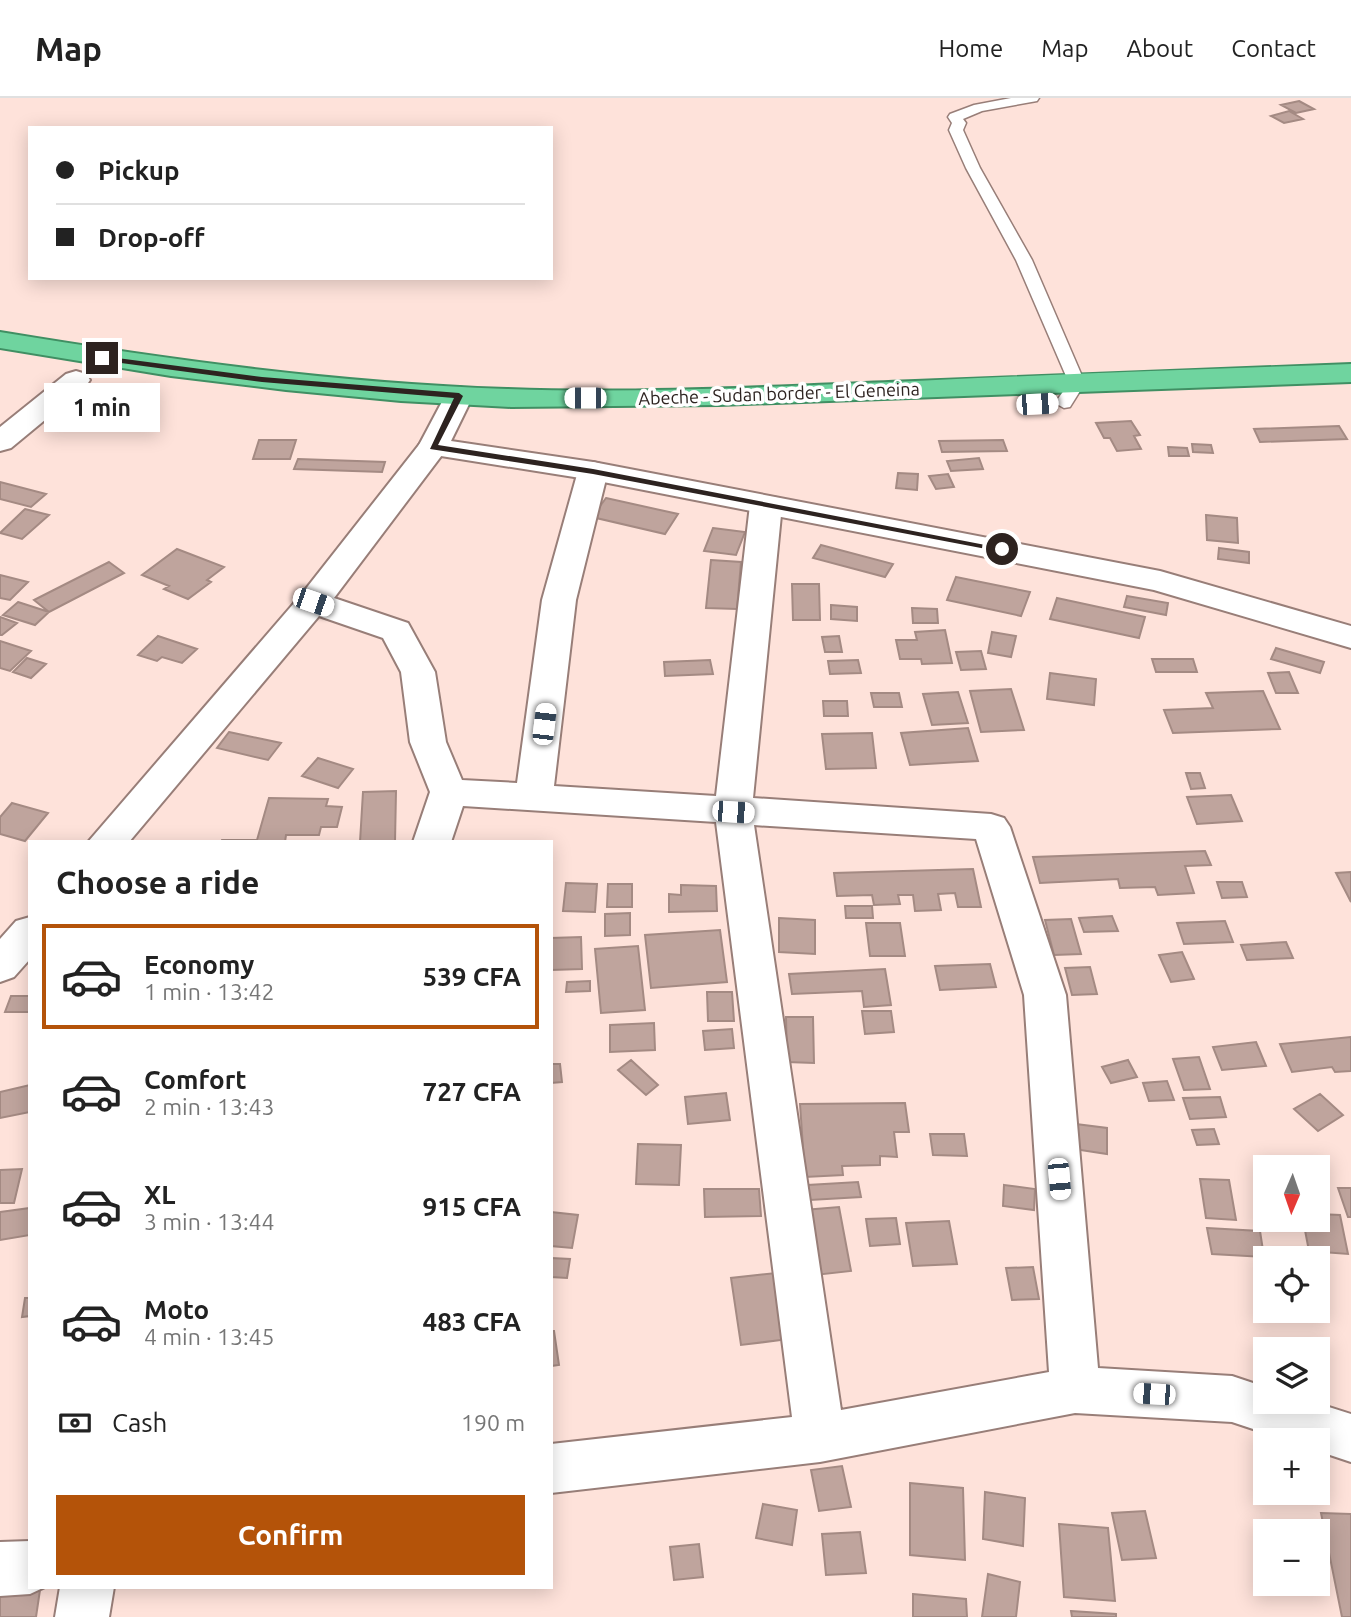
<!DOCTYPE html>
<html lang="en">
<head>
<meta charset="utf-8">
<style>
  :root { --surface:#fff; --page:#f6f6f6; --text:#222; --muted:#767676; --line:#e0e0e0; --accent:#b45309 }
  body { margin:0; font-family:Ubuntu,sans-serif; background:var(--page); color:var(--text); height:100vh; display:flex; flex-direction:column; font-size:26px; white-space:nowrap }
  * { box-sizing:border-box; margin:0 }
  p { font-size:23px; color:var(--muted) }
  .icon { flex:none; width:38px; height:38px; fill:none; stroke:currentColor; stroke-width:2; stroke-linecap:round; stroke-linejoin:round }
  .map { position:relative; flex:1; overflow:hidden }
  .sheet { position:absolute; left:28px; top:742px; width:525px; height:749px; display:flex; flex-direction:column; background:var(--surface); border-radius:0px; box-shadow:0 4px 18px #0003 }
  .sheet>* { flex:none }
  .guide { position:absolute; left:28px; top:28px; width:525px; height:154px; border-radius:0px; box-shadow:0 4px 18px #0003; display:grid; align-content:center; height:154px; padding:0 28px; background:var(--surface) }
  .needle { width:46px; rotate:182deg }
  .tools { position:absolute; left:1253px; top:1057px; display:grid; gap:14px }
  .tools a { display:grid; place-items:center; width:77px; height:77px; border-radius:0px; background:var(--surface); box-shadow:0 4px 18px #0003; font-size:35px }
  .end { position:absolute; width:32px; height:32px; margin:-16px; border:9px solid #2d2320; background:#fff; box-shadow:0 0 0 4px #fff }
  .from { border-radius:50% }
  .bubble { position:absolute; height:49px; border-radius:0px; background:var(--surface); box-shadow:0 4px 18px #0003; font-size:23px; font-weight:700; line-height:49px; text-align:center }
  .car { position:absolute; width:21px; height:42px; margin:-21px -10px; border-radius:9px; box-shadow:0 0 5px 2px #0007; background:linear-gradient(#fff 24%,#345 0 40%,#fff 0 76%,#345 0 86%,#fff 0) }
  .guide b { display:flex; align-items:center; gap:24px; height:66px; font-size:26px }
  .guide b+b { border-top:2px solid var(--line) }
  .guide i { width:18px; height:18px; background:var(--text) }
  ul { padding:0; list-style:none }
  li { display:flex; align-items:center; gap:21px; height:105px; margin:0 14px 10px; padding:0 14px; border:4px solid transparent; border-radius:0px }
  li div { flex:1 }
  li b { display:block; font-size:26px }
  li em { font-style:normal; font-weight:700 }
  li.on { border-color:var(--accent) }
  li>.icon { width:63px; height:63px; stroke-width:1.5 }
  h2 { padding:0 28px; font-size:32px; line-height:84px }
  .pay { display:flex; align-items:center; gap:18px; height:77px; padding:0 28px; font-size:26px }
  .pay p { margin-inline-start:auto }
  .cta { display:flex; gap:14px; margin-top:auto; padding:14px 28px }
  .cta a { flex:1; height:80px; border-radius:0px; background:var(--accent); color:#fff; font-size:28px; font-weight:700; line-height:80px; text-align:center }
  header { display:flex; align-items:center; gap:42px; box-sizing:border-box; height:98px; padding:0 35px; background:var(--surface); border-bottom:2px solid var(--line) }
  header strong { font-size:33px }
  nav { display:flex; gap:38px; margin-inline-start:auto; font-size:24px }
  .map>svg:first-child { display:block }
  .building { fill:#bfa49d; stroke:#a48a83; stroke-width:2 }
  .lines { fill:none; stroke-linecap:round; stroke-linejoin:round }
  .service-casing { stroke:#987e78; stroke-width:3 }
  .minor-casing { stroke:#987e78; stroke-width:4 }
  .tertiary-casing { stroke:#987e78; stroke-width:4 }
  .trunk-casing { stroke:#408f63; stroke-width:4 }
  .service { fill:#fff; fill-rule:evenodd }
  .minor { fill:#fff; fill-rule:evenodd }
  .tertiary { fill:#fff; fill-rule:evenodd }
  .trunk { fill:#6fd49f; fill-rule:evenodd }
  .route { fill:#2d2320 }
  .labels { text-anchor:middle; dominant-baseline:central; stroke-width:7; stroke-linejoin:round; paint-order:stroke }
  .far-street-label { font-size:18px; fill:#2d2320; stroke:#fff }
</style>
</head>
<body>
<header>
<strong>Map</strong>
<nav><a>Home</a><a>Map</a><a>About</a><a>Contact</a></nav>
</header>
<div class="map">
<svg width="1351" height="1519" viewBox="0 0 1351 1519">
  <rect width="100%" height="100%" fill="#fee2da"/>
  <path class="building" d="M1299,3L1314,11L1296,15L1281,7Z
    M1289,13L1303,21L1284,25L1271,18Z
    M1131,323L1140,337L1134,338L1141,351L1117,353L1110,340H1104L1096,325Z
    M1339,328L1347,341L1260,344L1254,331Z
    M259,342H296L290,361H253Z
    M1003,342L1007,353L942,354L939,343Z
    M1192,346L1211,347L1213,355L1193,354Z
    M1168,349L1187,350L1189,358H1169Z
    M979,360L983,371L951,373L947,363Z
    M298,361L385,364L382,374L294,371Z
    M898,375L918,376L917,392L896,390Z
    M948,376L954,389L936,391L929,378Z
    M0,384L46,396L31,409L0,401Z
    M606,400L678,416L665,436L592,419Z
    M25,411L49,417L22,441L0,435Z
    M1206,417L1237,420L1238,445L1207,442Z
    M713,430L745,434L736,457L704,453Z
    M821,447L893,466L885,479L813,460Z
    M1219,450L1249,454V465L1218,461Z
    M177,451L224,469L207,482L211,484L188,501L164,491L169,488L142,477Z
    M711,462L741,464L737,511L706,510Z
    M109,464L124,475L49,514L34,502Z
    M0,477L28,484L10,502L0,500Z
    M956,479L1030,494L1021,518L947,502Z
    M792,486H819L820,522H793Z
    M1127,498L1168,505L1166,517L1124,509Z
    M1057,500L1145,519L1139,540L1050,521Z
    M18,504L49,514L35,527L3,517Z
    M831,507L857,509V523L831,521Z
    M912,510L937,511L938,525H913Z
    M0,519L17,525L2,537H0Z
    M945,532L952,565L922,566L921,561H900L896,542H917L915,534Z
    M992,534L1016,538L1011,559L988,555Z
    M158,538L197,551L182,565L162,559L157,563L138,557Z
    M839,538L842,554H825L822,539Z
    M0,543L31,553L10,573L0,570Z
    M1276,550L1324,564L1320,575L1271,561Z
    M981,553L986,571L961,572L956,554Z
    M27,560L46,566L31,580L13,574Z
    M1152,561H1193L1197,574H1156Z
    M710,562L713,576L665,578L664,564Z
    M858,562L861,575L830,576L828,563Z
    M1289,574L1298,595H1276L1268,575Z
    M1050,575L1096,581L1094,607L1047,601Z
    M1011,591L1024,632L981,634L970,593Z
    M1263,593L1280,631L1173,635L1164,612L1213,610L1206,595Z
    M958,594L968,625L932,627L923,596Z
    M871,595H899L902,609H874Z
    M823,603H847L848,618H824Z
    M968,630L978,663L910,667L901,635Z
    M229,634L281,645L268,662L217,650Z
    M872,635L876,670L826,671L822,636Z
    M318,660L353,671L338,690L302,678Z
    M1186,675H1200L1205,690L1191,691Z
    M396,693L395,744H360L363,694Z
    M1231,697L1242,723L1197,726L1187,699Z
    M269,700L328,701L326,708L342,709L337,729H321L319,737H286L285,744H221L222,742H257Z
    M12,705L48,715L25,743L0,736V719Z
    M1205,753L1211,767L1185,768L1194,795L1158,797L1155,789L1120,790L1118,781L1040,785L1033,759Z
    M973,771L981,809H958L955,795L938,796L941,812L915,813L913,797H898L900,806L874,807L872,797L837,798L834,775Z
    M1351,774V804L1336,775Z
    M1217,784H1242L1247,799L1222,800Z
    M566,785L597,786L595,814L563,813Z
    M608,786H632V809H607Z
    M681,787L716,788L717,813L669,814V796L681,797Z
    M845,808H872L873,820H846Z
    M630,815V837L605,838V816Z
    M1112,818L1118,833L1084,834L1079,820Z
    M779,820L815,822V856L779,854Z
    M1071,821L1081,856L1054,857L1045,822Z
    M1225,823L1233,844L1184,846L1177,825Z
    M866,825H900L905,858H870Z
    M720,832L727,884L651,890L645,837Z
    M581,839L582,871L551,872V840Z
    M1286,844L1293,860L1247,862L1241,847Z
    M638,848L645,912L601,915L595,851Z
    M1182,854L1194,881L1171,884L1159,857Z
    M990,866L996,889L940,892L935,868Z
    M1090,869L1097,896L1072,897L1065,870Z
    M885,871L891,907L864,909L862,893L792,896L789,876Z
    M590,883V893L566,894L567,884Z
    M707,894H732L734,923H708Z
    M11,898H30V914H5Z
    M862,913H891L894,934L865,936Z
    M786,919H813L814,965L787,964Z
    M654,925L655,952L610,954V927Z
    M732,931L734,950L705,952L703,933Z
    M1351,939V973L1335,974L1332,969L1292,974L1280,946Z
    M1256,944L1266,968L1222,972L1213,949Z
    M1199,959L1210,991L1184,992L1173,961Z
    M631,962L658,987L646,997L618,972Z
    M1128,962L1137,979L1111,985L1102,969Z
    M551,966H560L562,984L551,985Z
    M1167,983L1174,1002L1149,1003L1143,985Z
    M30,987V1014L0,1020V994Z
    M726,995L730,1022L688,1026L685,999Z
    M1320,996L1343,1017L1318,1033L1294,1011Z
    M1220,999L1226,1019L1190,1021L1183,1000Z
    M905,1005L909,1034H894L897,1059L880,1058V1067L842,1068L843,1077L805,1079L800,1006Z
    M1068,1025L1107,1030V1056L1067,1050Z
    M1214,1031L1219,1046L1197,1047L1192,1032Z
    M930,1036H964L967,1058L933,1057Z
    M638,1046L681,1047L679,1087L636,1086Z
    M22,1071L14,1105H0V1072Z
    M1200,1081L1229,1082L1236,1122L1206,1120Z
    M858,1084L861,1099L810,1102L808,1087Z
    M1004,1087L1035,1091L1034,1112L1003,1108Z
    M1338,1090H1351V1119H1348Z
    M704,1091H759L761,1118L705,1119Z
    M839,1109L851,1173L815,1177L804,1112Z
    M30,1110V1137L0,1142V1114Z
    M551,1114L578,1117L572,1150L551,1148Z
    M1318,1116L1340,1117L1348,1156L1309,1153L1303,1122H1318Z
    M896,1120L900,1146L870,1148L866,1121Z
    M949,1123L957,1166L913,1168L906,1125Z
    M1207,1130L1260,1133L1264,1159L1212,1156Z
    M551,1160L570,1161L567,1180L551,1179Z
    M1033,1169L1039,1201L1012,1202L1006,1170Z
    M776,1175L789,1241L741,1247L731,1180Z
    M25,1200H30V1218L22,1219Z
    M551,1233H554L559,1267L551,1268Z
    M842,1368L851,1409L819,1413L811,1372Z
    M910,1385L963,1390L965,1462L910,1457Z
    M985,1394L1025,1400L1023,1448L983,1441Z
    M763,1406L797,1412L792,1447L756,1440Z
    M1145,1413L1156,1460L1122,1462L1112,1415Z
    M1321,1415L1351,1416V1519H1342Z
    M1059,1426L1108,1430L1115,1503L1064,1499Z
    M860,1434L866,1475L826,1477L822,1436Z
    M699,1446L703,1479L674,1482L670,1449Z
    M988,1476L1020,1484L1016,1519H982Z
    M40,1492L36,1519H0V1495Z
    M913,1496L966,1501L967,1519H913Z
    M1071,1513L1116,1516V1519H1072Z"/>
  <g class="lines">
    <defs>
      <path id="service" d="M1011,0H1039L1037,3L982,13L963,21L966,25L963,32L980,70L1032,162L1085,285L1070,309L1064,310L1055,305L1069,285L1016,162L966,70L949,32L952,25L948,19L950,16L974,7Z"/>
      <path id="minor" d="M76,273L86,276L90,282L86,288L11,350L0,353V329L66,276Z
        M433,340L444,343L448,349L334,500L408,525L435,574L446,644L462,682L517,685L542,502L578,373L582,367L593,364L604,367L608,373L576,502L554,688L716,698L750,407L755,400L766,398L777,400L782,407L753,700L991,716L1004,720L1010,729L1066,897L1098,1270L1232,1278L1265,1289V1304H1313L1351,1316V1364L1318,1353V1342H1286L1232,1324L1075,1315L820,1364L551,1395V1346L792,1319L716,724L463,708L451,744H413L430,694L410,644L401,574L383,540L319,518L129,744H88L301,497L422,343ZM754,727L976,741L1024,897L1049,1274L841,1312Z
        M30,819V861L14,879L0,884V841L16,823Z
        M30,1443V1489H45L30,1496L0,1498V1444Z
        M60,1489H114L109,1519H55Z"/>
      <path id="tertiary" d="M459,289L469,292L473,298L451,343L593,364L1160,473L1351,528V550L1154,492L593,382L422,355L418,349L445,298L449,292Z"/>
      <path id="trunk" d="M0,234C168,262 337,285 507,291C643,296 780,288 915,283C1061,276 1206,271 1351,266V284L719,307L511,309L401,303L286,292L171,278L0,250Z"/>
    </defs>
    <use href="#service" class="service-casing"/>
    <use href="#minor" class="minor-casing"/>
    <use href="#tertiary" class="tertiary-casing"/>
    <use href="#trunk" class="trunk-casing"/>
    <use href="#service" class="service"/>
    <use href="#minor" class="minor"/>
    <use href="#tertiary" class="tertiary"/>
    <use href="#trunk" class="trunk"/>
  </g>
  <path class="route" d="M102,258L262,279L459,295L463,298L438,347L593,371L1006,451L1002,454L593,376L430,351L454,300L262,284L99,262Z"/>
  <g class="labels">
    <g class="far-street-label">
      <text transform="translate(779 295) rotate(-2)">Abeche - Sudan border - El Geneina</text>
    </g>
  </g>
</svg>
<div class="tools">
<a><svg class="needle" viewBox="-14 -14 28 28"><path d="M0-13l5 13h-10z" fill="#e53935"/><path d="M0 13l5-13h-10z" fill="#767676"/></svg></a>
<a><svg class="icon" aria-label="locate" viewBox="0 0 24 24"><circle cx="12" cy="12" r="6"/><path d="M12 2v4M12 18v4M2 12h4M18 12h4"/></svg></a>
<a><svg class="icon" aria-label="layers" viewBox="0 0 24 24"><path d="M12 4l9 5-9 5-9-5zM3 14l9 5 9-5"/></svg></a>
<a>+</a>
<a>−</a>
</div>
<i class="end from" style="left:1002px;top:451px"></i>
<i class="end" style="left:102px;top:260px"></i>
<div class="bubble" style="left:44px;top:285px;width:116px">1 min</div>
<i class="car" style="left:585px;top:300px;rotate:270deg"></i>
<i class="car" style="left:1037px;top:306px;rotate:87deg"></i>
<i class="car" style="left:313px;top:504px;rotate:109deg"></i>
<i class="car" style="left:544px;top:626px;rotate:7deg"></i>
<i class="car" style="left:733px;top:714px;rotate:94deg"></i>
<i class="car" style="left:1059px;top:1081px;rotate:175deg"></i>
<i class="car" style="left:1154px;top:1296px;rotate:273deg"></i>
<div class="guide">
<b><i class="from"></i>Pickup</b>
<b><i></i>Drop-off</b>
</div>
<section class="sheet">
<h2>Choose a ride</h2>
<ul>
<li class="on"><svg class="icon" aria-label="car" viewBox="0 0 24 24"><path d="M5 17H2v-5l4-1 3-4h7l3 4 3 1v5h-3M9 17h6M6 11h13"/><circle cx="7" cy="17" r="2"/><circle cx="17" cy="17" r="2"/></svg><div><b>Economy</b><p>1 min · 13:42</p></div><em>539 CFA</em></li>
<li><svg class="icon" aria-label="car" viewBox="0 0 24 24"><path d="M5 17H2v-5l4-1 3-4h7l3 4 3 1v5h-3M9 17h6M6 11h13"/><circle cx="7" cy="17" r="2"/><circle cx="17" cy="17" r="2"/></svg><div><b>Comfort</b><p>2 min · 13:43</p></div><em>727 CFA</em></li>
<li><svg class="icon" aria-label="car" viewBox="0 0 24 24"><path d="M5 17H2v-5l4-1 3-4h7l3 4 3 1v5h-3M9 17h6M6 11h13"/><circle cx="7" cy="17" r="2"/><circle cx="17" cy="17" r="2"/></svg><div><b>XL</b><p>3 min · 13:44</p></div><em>915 CFA</em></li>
<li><svg class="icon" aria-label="car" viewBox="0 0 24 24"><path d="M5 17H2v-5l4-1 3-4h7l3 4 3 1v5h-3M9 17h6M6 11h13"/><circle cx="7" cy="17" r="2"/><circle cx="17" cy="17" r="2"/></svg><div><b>Moto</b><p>4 min · 13:45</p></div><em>483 CFA</em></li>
</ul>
<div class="pay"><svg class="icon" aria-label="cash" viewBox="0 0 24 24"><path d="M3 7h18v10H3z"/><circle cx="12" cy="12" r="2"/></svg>Cash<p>190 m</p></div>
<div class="cta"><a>Confirm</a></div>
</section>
</div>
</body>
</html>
